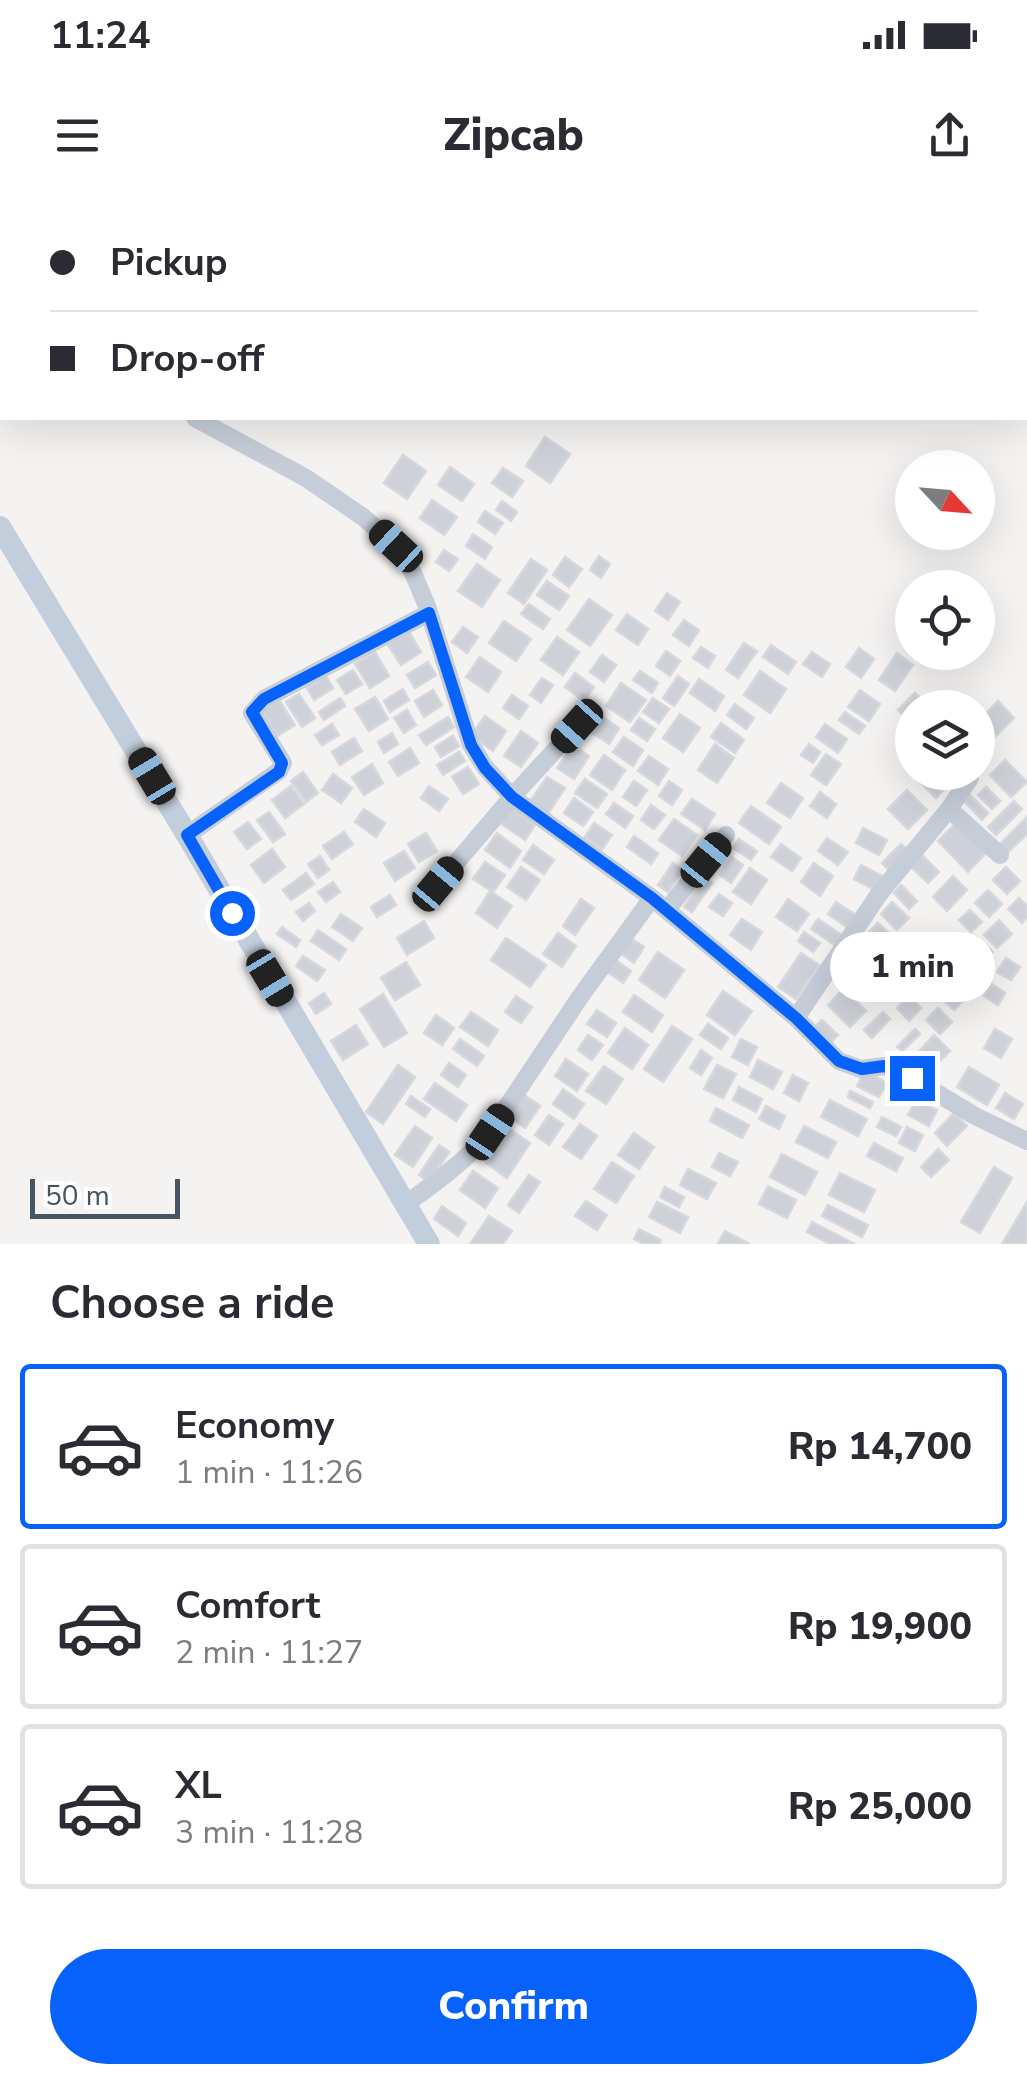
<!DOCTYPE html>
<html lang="en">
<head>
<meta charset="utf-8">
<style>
  :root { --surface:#fff; --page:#f7f7f7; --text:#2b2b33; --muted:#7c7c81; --line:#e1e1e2; --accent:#0662fa }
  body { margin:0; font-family:"Nunito Sans",sans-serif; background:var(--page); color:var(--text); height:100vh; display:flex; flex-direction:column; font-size:38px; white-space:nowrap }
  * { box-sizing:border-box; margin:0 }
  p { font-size:32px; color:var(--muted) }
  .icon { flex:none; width:55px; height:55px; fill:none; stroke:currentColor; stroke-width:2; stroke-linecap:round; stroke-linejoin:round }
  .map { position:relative; height:1044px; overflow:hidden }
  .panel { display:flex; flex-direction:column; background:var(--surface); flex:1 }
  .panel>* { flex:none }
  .hud { position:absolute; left:0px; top:0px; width:1028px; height:220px; box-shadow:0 10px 40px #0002; display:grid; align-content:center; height:220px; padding:0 50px; background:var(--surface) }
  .needle { width:65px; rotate:116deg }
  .tools { position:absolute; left:895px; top:250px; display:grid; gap:20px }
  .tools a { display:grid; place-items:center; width:100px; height:100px; border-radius:50%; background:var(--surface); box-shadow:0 10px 40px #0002; font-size:50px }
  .scale { position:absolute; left:30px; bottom:25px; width:150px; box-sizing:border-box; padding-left:10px; border:5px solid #475462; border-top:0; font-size:28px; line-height:35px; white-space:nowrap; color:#475462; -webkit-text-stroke:8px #fff; paint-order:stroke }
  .end { position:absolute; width:45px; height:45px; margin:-22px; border:12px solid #0662fa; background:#fff; box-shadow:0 0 0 5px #fff }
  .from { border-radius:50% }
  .bubble { position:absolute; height:70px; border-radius:35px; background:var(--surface); box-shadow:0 10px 40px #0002; font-size:32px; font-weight:800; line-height:70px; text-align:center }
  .car { position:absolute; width:30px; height:60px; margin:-30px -15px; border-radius:12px; box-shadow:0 0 8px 2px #0007; background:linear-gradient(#222 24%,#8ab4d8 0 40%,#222 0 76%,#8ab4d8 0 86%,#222 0) }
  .hud b { display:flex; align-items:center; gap:35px; height:95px; font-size:38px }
  .hud b+b { border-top:2px solid var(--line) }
  .hud i { width:25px; height:25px; background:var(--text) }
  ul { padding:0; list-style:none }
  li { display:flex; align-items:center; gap:30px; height:165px; margin:0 20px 15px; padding:0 30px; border:5px solid var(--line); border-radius:10px }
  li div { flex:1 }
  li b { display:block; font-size:38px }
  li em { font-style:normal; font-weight:800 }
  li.on { border-color:var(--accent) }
  li>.icon { width:90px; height:90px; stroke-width:1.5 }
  h2 { padding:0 50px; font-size:45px; line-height:120px }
  .button { display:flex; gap:20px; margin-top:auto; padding:20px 50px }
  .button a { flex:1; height:115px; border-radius:60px; background:var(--accent); color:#fff; font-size:40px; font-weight:800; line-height:115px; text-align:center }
  .status { display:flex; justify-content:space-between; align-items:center; height:70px; padding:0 50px; background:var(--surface); direction:ltr }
  .status svg { height:28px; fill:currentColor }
  header { display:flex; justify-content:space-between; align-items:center; height:130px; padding:0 50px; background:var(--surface); font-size:45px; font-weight:800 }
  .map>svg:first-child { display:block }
  .building { fill:#ced1d8; stroke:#d6d8de; stroke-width:2.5 }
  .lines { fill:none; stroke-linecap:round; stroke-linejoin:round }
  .street { stroke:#c5cdd8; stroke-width:18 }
  .secondary { stroke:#c3cedc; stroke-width:22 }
  .route { stroke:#0662fa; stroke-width:12 }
</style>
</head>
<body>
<div class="status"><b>11:24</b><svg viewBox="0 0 49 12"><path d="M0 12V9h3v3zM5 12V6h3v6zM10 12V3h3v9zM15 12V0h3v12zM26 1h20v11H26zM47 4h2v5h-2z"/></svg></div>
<header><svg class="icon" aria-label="menu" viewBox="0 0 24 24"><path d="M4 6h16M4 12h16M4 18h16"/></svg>Zipcab<svg class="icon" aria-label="share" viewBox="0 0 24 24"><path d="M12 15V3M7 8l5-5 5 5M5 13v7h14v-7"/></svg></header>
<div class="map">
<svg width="1027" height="1044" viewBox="0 0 1027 1044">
  <rect width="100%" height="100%" fill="#f5f2f2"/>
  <path class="building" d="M545,237L570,254L550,283L526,266Z
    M403,255L426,271L407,299L384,283Z
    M450,267L474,284L462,301L438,285Z
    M503,268L523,281L512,297L492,283Z
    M432,300L457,317L444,335L420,318Z
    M502,301L517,312L511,321L496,310Z
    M485,311L503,323L495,334L478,322Z
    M473,334L492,347L485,359L466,346Z
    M444,350L458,359L449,371L436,362Z
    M599,356L610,364L601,378L590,370Z
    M565,357L582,369L569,387L553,375Z
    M531,359L547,370L524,404L508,393Z
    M477,364L500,380L482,407L458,391Z
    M547,381L569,396L559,410L537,395Z
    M667,393L680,402L668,420L655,411Z
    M589,399L612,415L590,446L567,430Z
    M529,404L550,419L543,429L521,414Z
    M627,414L648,429L638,445L616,430Z
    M684,420L699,430L689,446L673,435Z
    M504,421L531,439L516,461L489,443Z
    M463,427L478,437L467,453L452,442Z
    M409,432L421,452L401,465L388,445Z
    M557,437L579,452L563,475L541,460Z
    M744,443L757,451L738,478L726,470Z
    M771,445L796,462L788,474L763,457Z
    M701,447L715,456L708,468L693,458Z
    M859,448L874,459L861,478L846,467Z
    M666,451L680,461L670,476L656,466Z
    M375,452L389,476L370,488L355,464Z
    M812,452L830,464L822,477L803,464Z
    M897,453L913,465L895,491L879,480Z
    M602,455L616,465L604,482L590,472Z
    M480,457L501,472L488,492L466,477Z
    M428,462L436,475L415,488L407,475Z
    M353,470L362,484L346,494L337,480Z
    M640,471L658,483L652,493L633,480Z
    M760,471L786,489L770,513L744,495Z
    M575,473L594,487L584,501L565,487Z
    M326,476L333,488L314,500L307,488Z
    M678,476L689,484L674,506L663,498Z
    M542,478L553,485L541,503L530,495Z
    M699,479L724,496L715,511L690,493Z
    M621,483L646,500L630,522L606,506Z
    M403,489L409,500L390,512L384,501Z
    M433,490L442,505L424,517L415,501Z
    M860,490L880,504L869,521L848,507Z
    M915,493L927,505L925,508H912V520L910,522L898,510Z
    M299,494L315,518L302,527L286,502Z
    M512,495L528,506L519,519L503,508Z
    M375,497L388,519L369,531L355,509Z
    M340,498L345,506L324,520L319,512Z
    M653,498L669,509L659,523L643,512Z
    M279,500L295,525L277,536L262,511Z
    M998,501L1014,518L990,542L978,530V521Z
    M735,504L754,518L746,529L727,515Z
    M407,510L416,525L404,533L394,518Z
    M845,512L865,526L859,534L839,520Z
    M680,514L700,528L683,552L663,538Z
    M600,515L619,528L609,544L589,531Z
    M485,516L506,531L493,551L471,536Z
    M448,517L454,527L426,545L419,535Z
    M639,518L655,529L647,541L631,530Z
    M721,523L744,540L735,553L711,537Z
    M332,524L339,535L322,545L315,535Z
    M825,524L847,539L838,553L816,537Z
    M521,531L538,543L521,567L504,556Z
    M392,533L398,544L384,553L378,542Z
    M453,536L459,546L441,557L435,547Z
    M624,537L643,550L633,566L613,552Z
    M354,538L362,551L340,565L332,552Z
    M715,544L734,558L717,583L698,570Z
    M809,544L820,552L813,563L801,555Z
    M573,545L589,556L574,579L557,568Z
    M410,548L419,563L398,576L389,562Z
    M459,552L465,561L443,575L437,565Z
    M826,554L841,564L826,585L811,575Z
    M604,555L625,570L612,590L590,575Z
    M649,556L668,569L658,585L638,571Z
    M1005,560L1027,582L1011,597L990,575Z
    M372,564L383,583L364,595L352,577Z
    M912,566V572H939L950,583L936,598L908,570Z
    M468,567L479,584L463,594L452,577Z
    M303,572L318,593L306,602L291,581Z
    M333,574L352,588L341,603L322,590Z
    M547,577L565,588L547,615L529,603Z
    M585,579L607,594L597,608L575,593Z
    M634,581L647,590L636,606L623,597Z
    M669,581L682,590L672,605L659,596Z
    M781,583L803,598L790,618L767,603Z
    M291,586L304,604L285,618L272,600Z
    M429,586L448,599L439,611L421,598Z
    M986,587L1000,601L992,609L978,595Z
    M907,590L927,610L908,629L888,609Z
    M820,592L836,604L827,618L810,606Z
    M970,595L988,613L982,620L964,601Z
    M574,598L593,612L583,626L564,613Z
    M692,599L715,614L705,630L681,614Z
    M1014,601L1022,609L996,635L988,627Z
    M614,603L633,616L625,628L606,614Z
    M651,605L665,615L654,629L641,620Z
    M751,606L781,627L769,644L739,623Z
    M511,608L535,625L525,640L500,623Z
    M364,609L385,623L376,637L355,622Z
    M269,612L285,634L273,642L257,620Z
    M1026,618L1027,634L1006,654L998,646Z
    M674,619L697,635L682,656L659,640Z
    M248,622L261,639L247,649L234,632Z
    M594,623L612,635L602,649L585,637Z
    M956,623L986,653L968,672L938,641Z
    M863,628L887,640L879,655L856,643Z
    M344,632L353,644L332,659L323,646Z
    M426,633L437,651L419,662L408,644Z
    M497,633L521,651L510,668L485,650Z
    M634,636L658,653L651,664L627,647Z
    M827,638L848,652L838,665L818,651Z
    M739,639L757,651L751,660L733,648Z
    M781,644L801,658L792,671L771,657Z
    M901,644L910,652L891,672L882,663Z
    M533,645L554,660L544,674L523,660Z
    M272,649L285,667L264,683L251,665Z
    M404,651L415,668L395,681L384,663Z
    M920,653L939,672L928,683L909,665Z
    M320,656L329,670L318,678L308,664Z
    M732,657L743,665L731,683L720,675Z
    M485,662L505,675L493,692L473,679Z
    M673,663L683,670L668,692L658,685Z
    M814,663L833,676L820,696L801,682Z
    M861,665L886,678L879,692L854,679Z
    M521,667L540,680L526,700L507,687Z
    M1006,667L1020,681L1007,694L993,680Z
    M750,668L767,680L751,704L733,692Z
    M306,673L314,684L291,700L283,690Z
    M953,676L967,690L947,711L933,697Z
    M704,678L712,683L692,712L684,707Z
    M333,682L340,692L326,702L318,692Z
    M901,685L917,701L909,709L894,693Z
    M988,690L1002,704L989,717L975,703Z
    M490,691L512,706L497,728L476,713Z
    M719,694L732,703L723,716L709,707Z
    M390,695L396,705L377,717L371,707Z
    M1019,698L1027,706V717L1022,723L1008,709Z
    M581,699L594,708L575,735L563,726Z
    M788,699L809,714L797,731L776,717Z
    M836,702L859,717L851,730L828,714Z
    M892,702L909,718L897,730L881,714Z
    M309,703L315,711L303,721L296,712Z
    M970,710L982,722L971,732L959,720Z
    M341,714L362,728L353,741L332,727Z
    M742,719L762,732L751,750L730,735Z
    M818,719L843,736L836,746L811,729Z
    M999,720L1012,734L997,748L984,735Z
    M424,721L434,738L407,755L397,738Z
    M878,723L892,736L875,753L861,740Z
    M282,727L300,740L296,747L277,734Z
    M318,730L346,749L339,760L311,741Z
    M804,732L820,743L813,752L798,741Z
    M558,733L576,746L562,767L543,754Z
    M506,738L546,765L530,787L491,760Z
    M630,738L644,747L634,763L620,753Z
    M977,738L993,752L984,761L969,746Z
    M961,749L975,763L962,776L948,762Z
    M658,752L684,770L665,798L639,780Z
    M801,753L819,765L796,799L778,787Z
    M303,756L325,770L317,781L296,766Z
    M879,757L904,781L886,799L861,775Z
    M1006,758L1020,767L1011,780L997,772Z
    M614,759L631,771L623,783L605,770Z
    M406,762L420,785L395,800L381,778Z
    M933,763L944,774L924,794L913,783Z
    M954,783L967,797L954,810L940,797Z
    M992,784L1005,793L998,805L984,796Z
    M844,788L866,811L850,827L828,805Z
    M723,791L752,811L735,835L707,815Z
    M324,793L331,804L316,814L309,803Z
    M383,794L407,833L384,847L360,809Z
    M634,795L663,815L652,832L623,812Z
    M909,795L921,808L909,821L897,808Z
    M516,796L532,807L521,823L505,812Z
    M938,808L952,822L940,834L926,820Z
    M597,810L616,823L607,837L587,824Z
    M471,812L498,830L488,846L460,827Z
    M883,812L890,819L872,838L864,830Z
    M436,815L454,828L442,845L424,833Z
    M822,820L838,835L825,848L809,833Z
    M708,824L728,838L721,849L700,835Z
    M356,825L368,844L343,860L331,841Z
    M672,826L692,839L663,882L644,869Z
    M625,828L648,845L632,869L608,853Z
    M915,829L920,834L902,851L897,847Z
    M995,829L1012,839L1001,858L984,848Z
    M588,835L603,845L592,860L578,850Z
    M934,835L950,851L924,877L909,862Z
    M460,839L484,856L477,866L453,849Z
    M741,839L757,847L748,865L732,857Z
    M701,850L712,858L701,875L690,868Z
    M566,859L588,874L577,891L555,876Z
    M758,860L782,872L773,889L750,877Z
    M449,863L466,875L458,887L441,875Z
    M398,865L415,877L383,924L366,912Z
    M717,865L736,874L723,898L704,889Z
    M604,866L623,879L606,904L586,891Z
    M969,867L999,885L987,905L957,887Z
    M865,871L887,883L879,897L857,886Z
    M793,875L808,883L799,901L784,893Z
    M435,883L467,905L456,921L424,899Z
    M739,887L762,899L756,912L733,900Z
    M563,889L584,904L574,919L553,904Z
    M850,891L873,902L870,908L848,897Z
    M1005,893L1023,904L1014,919L996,908Z
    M523,894L540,906L525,928L508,916Z
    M411,896L430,909L425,917L406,904Z
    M830,900L867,919L858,936L821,917Z
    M916,900L937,910L929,926L908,915Z
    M766,906L785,916L779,929L759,919Z
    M716,908L749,925L742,938L710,921Z
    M954,913L967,926L947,946L935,933Z
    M549,915L563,924L549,945L535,935Z
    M882,917L901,927L896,936L877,927Z
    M580,924L597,936L581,959L563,947Z
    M415,926L432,938L413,967L395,955Z
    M804,926L836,942L828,958L796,942Z
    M907,927L923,935L915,951L899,943Z
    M509,929L530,943L507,978L486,963Z
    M634,933L654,947L639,969L618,955Z
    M874,943L903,958L896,971L867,956Z
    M439,945L449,952L429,982L419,975Z
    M938,949L949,960L931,977L921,967Z
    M719,953L738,962L730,976L712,967Z
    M782,954L817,972L805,995L770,977Z
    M612,962L634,976L616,1003L594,989Z
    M994,967L1012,978L980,1033L961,1022Z
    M688,969L716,983L707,999L680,985Z
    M473,971L498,988L485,1008L460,990Z
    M840,973L875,990L864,1012L829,995Z
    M529,975L540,982L519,1013L508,1005Z
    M768,986L796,1000L787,1018L759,1004Z
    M665,987L684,997L679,1007L660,997Z
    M586,1001L607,1015L597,1030L575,1016Z
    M657,1002L688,1017L680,1033L649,1017Z
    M1027,1002V1044H1002Z
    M828,1005L868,1025L862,1037L822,1016Z
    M442,1006L466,1023L458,1036L434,1019Z
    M489,1016L512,1031L503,1044H470Z
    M812,1022L855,1044H830L807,1032Z
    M639,1029L661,1040L660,1044H644L634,1039Z
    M725,1031L750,1044H718Z"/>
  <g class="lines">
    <path class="street" d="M0,113L2,115
      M195,218L306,278L363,317L396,346L413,373L427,406L471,545L485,567L512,597L652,698L796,818L839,861L861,869L884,866L912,878L975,916L1027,941
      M949,609L1000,655
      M187,635L279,571L283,563L252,513L264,499L429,413
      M438,684L512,597L577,526
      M667,710L726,635
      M796,818L879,694L949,609L970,578
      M406,1004C436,982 466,961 490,932L580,797L652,698"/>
    <path class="secondary" d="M0,327L187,635L429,1044"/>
  </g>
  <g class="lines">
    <path class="route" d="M232,713L187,635L279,572L282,563L252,512L264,499L429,413L471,545L485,568L512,597L652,698L796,818L839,861L862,869L884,866L912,878"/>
  </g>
</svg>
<div class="tools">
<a><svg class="needle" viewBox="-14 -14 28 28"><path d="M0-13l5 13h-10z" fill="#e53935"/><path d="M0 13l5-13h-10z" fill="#7c7c81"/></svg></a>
<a><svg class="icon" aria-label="locate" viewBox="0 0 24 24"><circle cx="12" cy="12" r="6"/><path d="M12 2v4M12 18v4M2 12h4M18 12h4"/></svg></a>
<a><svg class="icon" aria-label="layers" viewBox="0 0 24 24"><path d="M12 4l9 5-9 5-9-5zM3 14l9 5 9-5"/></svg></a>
</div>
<div class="scale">50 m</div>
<i class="end from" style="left:232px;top:713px"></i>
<i class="end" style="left:912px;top:878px"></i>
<div class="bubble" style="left:830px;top:732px;width:165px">1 min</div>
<i class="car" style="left:396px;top:346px;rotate:313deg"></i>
<i class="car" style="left:577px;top:526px;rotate:222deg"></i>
<i class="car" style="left:152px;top:576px;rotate:329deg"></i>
<i class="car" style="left:706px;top:660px;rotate:39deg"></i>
<i class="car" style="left:438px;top:684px;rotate:40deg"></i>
<i class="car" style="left:270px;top:778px;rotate:149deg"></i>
<i class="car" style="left:490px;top:932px;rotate:34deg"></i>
<div class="hud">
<b><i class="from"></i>Pickup</b>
<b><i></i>Drop-off</b>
</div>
</div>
<section class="panel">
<h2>Choose a ride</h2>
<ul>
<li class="on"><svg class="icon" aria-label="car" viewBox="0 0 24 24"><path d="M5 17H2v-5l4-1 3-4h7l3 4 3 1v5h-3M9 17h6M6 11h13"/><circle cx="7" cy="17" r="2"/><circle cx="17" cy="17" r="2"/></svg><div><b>Economy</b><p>1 min · 11:26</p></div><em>Rp 14,700</em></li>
<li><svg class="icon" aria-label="car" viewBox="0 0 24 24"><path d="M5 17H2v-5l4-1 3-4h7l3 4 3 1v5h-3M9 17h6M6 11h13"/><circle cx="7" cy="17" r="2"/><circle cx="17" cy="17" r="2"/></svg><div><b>Comfort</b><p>2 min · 11:27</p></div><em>Rp 19,900</em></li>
<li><svg class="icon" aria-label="car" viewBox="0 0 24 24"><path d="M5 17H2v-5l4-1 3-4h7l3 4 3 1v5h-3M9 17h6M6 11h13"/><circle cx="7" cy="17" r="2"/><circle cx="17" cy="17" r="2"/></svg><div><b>XL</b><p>3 min · 11:28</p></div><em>Rp 25,000</em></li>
</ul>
<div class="button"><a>Confirm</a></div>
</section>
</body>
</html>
